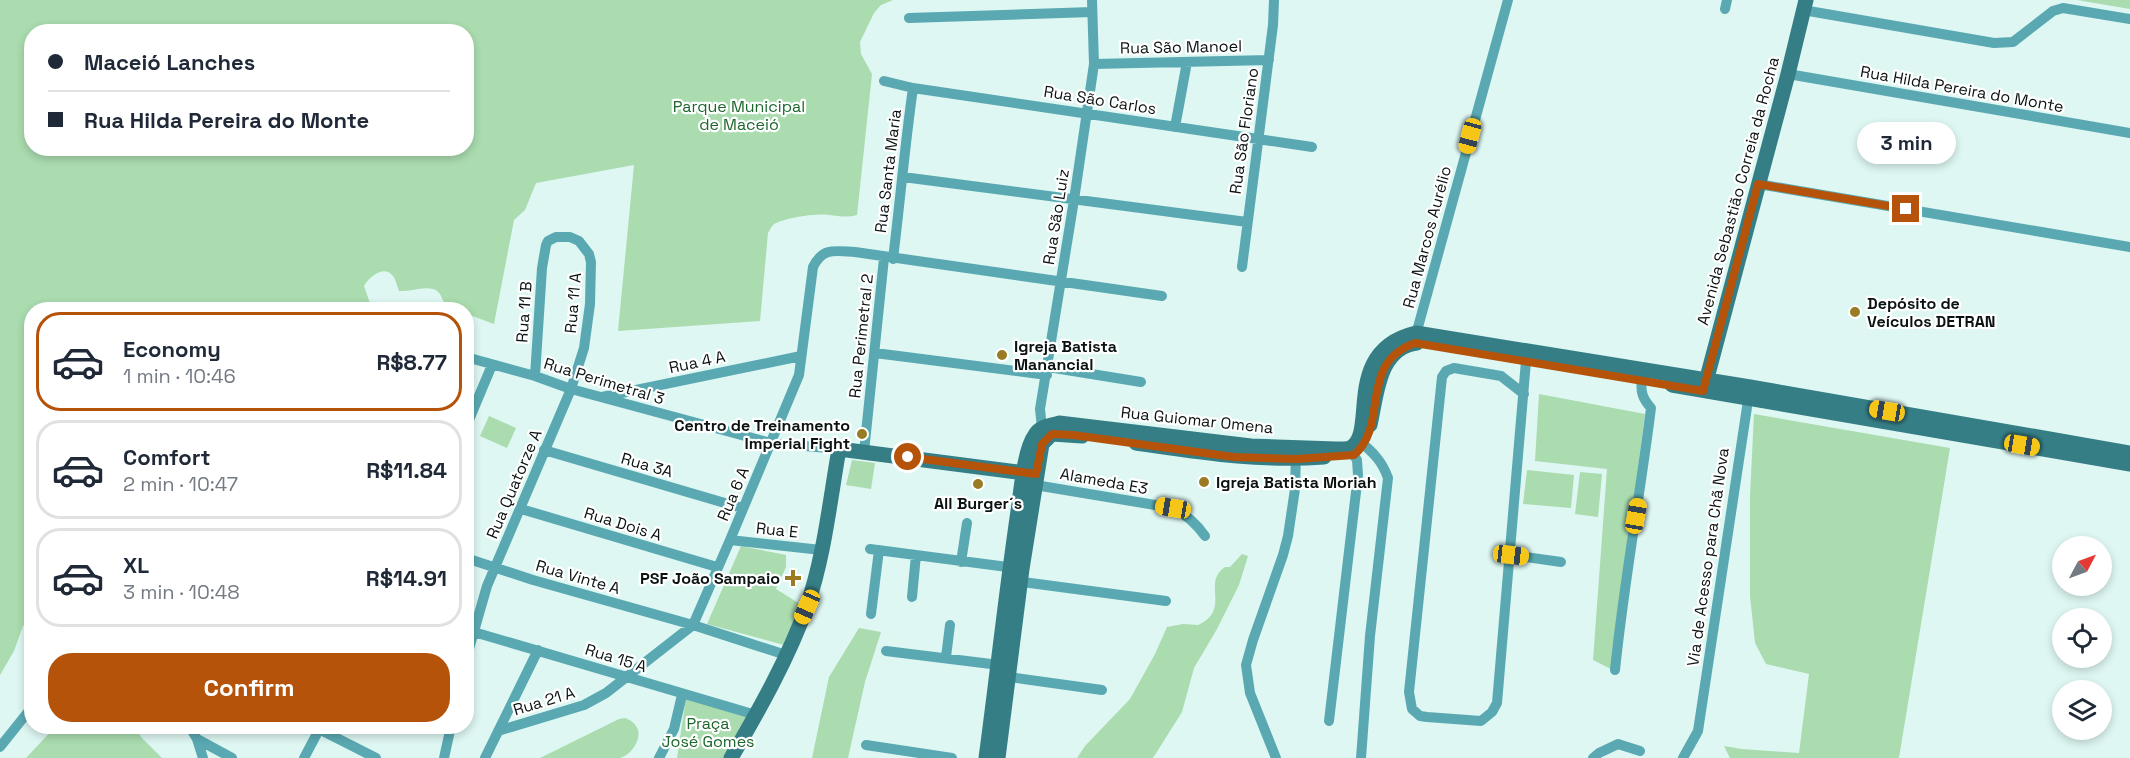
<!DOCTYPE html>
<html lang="en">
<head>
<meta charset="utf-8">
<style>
  :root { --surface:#fff; --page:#f6f6f7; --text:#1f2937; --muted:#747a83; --line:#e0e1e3; --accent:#b45309 }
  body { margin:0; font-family:"Space Grotesk",sans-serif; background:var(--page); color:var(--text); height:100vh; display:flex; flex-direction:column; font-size:22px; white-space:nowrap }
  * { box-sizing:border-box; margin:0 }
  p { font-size:20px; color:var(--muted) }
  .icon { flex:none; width:33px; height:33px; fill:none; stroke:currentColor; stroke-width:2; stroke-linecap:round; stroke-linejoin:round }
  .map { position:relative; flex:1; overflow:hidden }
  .sheet { position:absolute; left:24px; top:302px; width:450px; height:432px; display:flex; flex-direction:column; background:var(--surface); border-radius:24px; box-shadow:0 3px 9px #0003 }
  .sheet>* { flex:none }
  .hud { position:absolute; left:24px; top:24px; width:450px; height:132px; border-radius:24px; box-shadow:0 3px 9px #0003; display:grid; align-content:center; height:132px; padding:0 24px; background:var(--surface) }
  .needle { width:39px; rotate:49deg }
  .controls { position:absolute; left:2052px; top:536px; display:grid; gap:12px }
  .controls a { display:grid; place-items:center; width:60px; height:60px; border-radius:50%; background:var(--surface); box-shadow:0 3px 9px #0003; font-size:30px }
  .end { position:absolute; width:27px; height:27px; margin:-14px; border:8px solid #b45309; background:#fff; box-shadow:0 0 0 3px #fff }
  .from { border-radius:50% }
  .bubble { position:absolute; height:42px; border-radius:21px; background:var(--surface); box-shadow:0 3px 9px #0003; font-size:20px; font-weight:800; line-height:42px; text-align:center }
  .car { position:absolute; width:18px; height:36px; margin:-18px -9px; border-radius:8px; box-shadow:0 0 4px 2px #0007; background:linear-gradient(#f5c518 24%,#345 0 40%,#f5c518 0 76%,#345 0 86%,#f5c518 0) }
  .hud b { display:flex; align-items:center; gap:21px; height:57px; font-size:22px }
  .hud b+b { border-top:2px solid var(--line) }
  .hud i { width:15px; height:15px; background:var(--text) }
  ul { padding:10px 0 0; list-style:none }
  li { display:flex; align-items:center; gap:18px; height:99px; margin:0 12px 9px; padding:0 12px; border:3px solid var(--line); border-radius:24px }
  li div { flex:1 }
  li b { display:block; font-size:22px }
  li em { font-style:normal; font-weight:800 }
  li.active { border-color:var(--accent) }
  li>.icon { width:54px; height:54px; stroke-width:1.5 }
  .cta { display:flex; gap:12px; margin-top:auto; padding:12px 24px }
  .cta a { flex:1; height:69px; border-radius:24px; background:var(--accent); color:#fff; font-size:24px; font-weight:800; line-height:69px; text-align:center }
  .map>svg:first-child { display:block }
  .green { fill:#aadcaf; fill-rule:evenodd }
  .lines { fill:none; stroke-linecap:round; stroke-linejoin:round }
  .street { stroke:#5aa9b2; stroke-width:10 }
  .secondary { stroke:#367e86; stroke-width:15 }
  .route { stroke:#b45309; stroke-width:8 }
  .poi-dot { fill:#997b24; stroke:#fff; stroke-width:2 }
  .labels { text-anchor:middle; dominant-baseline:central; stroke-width:4.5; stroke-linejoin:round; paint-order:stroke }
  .street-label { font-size:16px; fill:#0b1312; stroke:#fff }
  .park-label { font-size:16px; fill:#1b662c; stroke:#fff }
  .poi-label { font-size:16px; font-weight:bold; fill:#0b1312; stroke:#fff; text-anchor:start }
</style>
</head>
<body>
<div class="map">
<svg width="2130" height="758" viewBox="0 0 2130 758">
  <rect width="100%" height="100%" fill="#def7f3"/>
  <path class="green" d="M0,0H893L881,5L874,13L860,42L861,54L872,74L857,215C846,218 839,216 829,215C817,213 782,218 773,225C771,227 770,230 768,233L760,321L618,331L634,165L536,183L525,210L514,220L494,324L467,314L466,309C462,309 456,310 452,309C441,306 444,292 433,289C421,286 411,292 399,291C397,286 396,280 393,276C384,264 369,277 364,286L372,309H32L31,616L23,626L14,651L0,675ZM32,32H466V148H32Z
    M2077,0H2130V9Z
    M1539,394L1645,414L1611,669L1593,660L1607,469L1535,461Z
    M1754,414L1950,448L1899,758H1730L1724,746L1742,749L1799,753L1809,674L1766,664L1755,643L1750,596V496Z
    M489,416L516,428L507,448L480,436Z
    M852,460L875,463L871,489L846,485Z
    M1527,470L1574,475L1571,508L1523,504Z
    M1580,472L1602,474L1598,517L1575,514Z
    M741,546L786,555V567L776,589L800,604L784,645L707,624Z
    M1242,554L1248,556L1239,585L1217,629L1194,668L1182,712L1153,758H1077L1085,746L1130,699L1155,654L1167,627L1183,624L1198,625C1232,609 1201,583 1225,567H1230Z
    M859,628L881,632L865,682L848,758H812L829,677Z
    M686,698L749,717L726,758H677Z
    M625,718C631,720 636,724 638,730C641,741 630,756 619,758C597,758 563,758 540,758L619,719Z
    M56,726H134L142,738L162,758H26Z"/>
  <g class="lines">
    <path class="street" d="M1725,9L1727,0
      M1803,10L1994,43L2013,42L2053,11L2063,8L2130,19
      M909,18L1092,12
      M1094,64L1269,60
      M1788,74L2130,133
      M884,81L913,88L1312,147
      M1175,127L1187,62
      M903,177L1247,222
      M1758,184L2130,247
      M893,259C900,202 905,144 913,88
      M1242,267L1273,25L1274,0
      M1415,338L1508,0
      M875,353L1047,375
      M466,357L535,376L571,389L771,443L839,449
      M1048,367L1141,382
      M1524,394L1501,376L1454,368L1446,371L1442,377L1409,692L1412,709L1420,716L1427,717L1481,721L1492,712L1497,703L1526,361
      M602,397L801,356
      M466,427L492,365
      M1045,432L1042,428L1040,409L1074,200L1094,64L1092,0
      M1358,440C1373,452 1382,461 1388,478L1370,636L1361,758
      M544,450L742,508
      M864,452L884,258
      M1029,484L1173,508C1187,516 1196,523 1205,536
      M521,509L717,567
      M730,540L821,550
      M870,549L1015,568
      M1511,555L1561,562
      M466,558L533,580L693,625L786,655
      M961,562L967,523
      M1015,581L1166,601
      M912,597L916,555
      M871,614L879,550
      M467,630L756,715
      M886,651L999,665
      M946,657L950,625
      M466,659L487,586L571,389L584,348L590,304L591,262L589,254L579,241L570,237H556L548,241L546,245L542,268L535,376
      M1615,670C1624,582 1640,496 1651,408C1643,399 1640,392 1642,380
      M1009,677L1102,690
      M1329,721L1358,475L1357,460L1349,448
      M189,726L197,739L203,758
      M313,726L376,758
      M498,731L584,705L606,693L693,625L730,540L799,375L813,267C823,247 835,251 855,252L1162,296
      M197,739L232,758
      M866,745L952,758
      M0,747L32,707
      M304,758L321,726
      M444,758L451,726
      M485,758L538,650
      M659,758L674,729L682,695
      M1276,758L1250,693L1246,665L1253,640L1283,555L1288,536L1295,489L1296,453
      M1593,758L1599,753L1618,744L1640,751
      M1683,758L1698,731L1749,394"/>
    <path class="secondary" d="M1672,385L2130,464
      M1704,389L1788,74L1806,0
      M1370,425C1377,395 1378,348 1417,343
      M1136,443C1199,452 1259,462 1324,457
      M731,758C759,710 788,659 807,606C824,558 830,500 839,449L1033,474
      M986,758C997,676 1006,593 1018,511C1021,491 1024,450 1035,435C1040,426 1050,426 1059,423L1251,446L1336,449C1340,449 1347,449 1350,448C1379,434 1340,351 1416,333L1750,387L2130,453
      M998,758L1022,569L1042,444L1052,434L1082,436"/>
  </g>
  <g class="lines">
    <path class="route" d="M908,457L1036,474L1042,444L1052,434L1073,435L1234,457L1296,459L1354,455C1390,424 1357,364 1415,343L1703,391L1758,184L1906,209"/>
  </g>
  <g class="poi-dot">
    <circle cx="1855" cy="312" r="6"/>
    <circle cx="1002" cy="355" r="6"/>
    <circle cx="862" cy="434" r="6"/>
    <circle cx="1204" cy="482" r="6"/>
    <circle cx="978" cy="484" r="6"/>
    <path d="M790 569h6v6h6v6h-6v6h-6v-6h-6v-6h6z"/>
  </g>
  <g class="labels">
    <g class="street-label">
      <text transform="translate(1181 47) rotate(-1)">Rua São Manoel</text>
      <text transform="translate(1962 89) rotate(10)">Rua Hilda Pereira do Monte</text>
      <text transform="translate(1100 100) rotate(9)">Rua São Carlos</text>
      <text transform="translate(1244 131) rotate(-82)">Rua São Floriano</text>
      <text transform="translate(888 171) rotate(-83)">Rua Santa Maria</text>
      <text transform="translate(1738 191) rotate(-75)">Avenida Sebastião Correia da Rocha</text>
      <text transform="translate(1056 217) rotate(-81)">Rua São Luiz</text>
      <text transform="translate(1427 237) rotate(-75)">Rua Marcos Aurélio</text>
      <text transform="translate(573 303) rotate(-85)">Rua 11 A</text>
      <text transform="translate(524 312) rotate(-86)">Rua 11 B</text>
      <text transform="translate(861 336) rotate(-84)">Rua Perimetral 2</text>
      <text transform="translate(697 362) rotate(-12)">Rua 4 A</text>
      <text transform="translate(604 381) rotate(17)">Rua Perimetral 3</text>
      <text transform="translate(1197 420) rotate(6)">Rua Guiomar Omena</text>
      <text transform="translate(647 465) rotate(16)">Rua 3A</text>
      <text transform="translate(1104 481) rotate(10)">Alameda E3</text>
      <text transform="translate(514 484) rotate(-67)">Rua Quatorze A</text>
      <text transform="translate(733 494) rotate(-67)">Rua 6 A</text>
      <text transform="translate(623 524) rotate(17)">Rua Dois A</text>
      <text transform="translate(777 530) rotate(6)">Rua E</text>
      <text transform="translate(1708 557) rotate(-82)">Via de Acesso para Chã Nova</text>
      <text transform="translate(578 577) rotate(16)">Rua Vinte A</text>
      <text transform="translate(616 658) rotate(17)">Rua 15 A</text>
      <text transform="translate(544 701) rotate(-17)">Rua 21 A</text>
    </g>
    <g class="park-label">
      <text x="739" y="106">Parque Municipal<tspan x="739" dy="18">de Maceió</tspan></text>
      <text x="708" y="723">Praça<tspan x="708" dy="18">José Gomes</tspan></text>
    </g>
    <g class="poi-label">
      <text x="1867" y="303">Depósito de<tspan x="1867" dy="18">Veículos DETRAN</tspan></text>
      <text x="1014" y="346">Igreja Batista<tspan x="1014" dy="18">Manancial</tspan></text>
      <text x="850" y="425" text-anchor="end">Centro de Treinamento<tspan x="850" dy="18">Imperial Fight</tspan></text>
      <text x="1216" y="482">Igreja Batista Moriah</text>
      <text x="978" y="503" text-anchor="middle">All Burger´s</text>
      <text x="780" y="578" text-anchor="end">PSF João Sampaio</text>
    </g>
  </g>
</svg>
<div class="controls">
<a><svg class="needle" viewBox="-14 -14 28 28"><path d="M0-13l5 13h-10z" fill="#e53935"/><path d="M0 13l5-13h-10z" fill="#747a83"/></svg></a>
<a><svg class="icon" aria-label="locate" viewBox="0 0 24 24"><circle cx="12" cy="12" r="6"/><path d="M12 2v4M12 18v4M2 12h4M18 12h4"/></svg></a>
<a><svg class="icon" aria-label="layers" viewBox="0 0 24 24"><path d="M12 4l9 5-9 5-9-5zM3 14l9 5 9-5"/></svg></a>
</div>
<i class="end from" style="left:908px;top:457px"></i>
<i class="end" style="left:1906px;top:209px"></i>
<div class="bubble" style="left:1857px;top:122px;width:99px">3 min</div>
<i class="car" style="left:1470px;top:136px;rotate:195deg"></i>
<i class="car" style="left:1887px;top:411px;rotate:280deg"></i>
<i class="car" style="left:2022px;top:445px;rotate:100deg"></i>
<i class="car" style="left:1173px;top:508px;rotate:280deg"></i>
<i class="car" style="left:1636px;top:516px;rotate:10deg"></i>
<i class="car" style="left:1511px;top:555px;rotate:97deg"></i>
<i class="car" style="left:807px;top:607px;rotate:204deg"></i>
<div class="hud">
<b><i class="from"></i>Maceió Lanches</b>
<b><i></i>Rua Hilda Pereira do Monte</b>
</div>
<section class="sheet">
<ul>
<li class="active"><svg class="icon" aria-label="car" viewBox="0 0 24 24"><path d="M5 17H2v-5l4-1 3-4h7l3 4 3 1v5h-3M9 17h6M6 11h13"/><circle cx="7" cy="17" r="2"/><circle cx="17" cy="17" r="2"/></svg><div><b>Economy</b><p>1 min · 10:46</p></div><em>R$8.77</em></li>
<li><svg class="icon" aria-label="car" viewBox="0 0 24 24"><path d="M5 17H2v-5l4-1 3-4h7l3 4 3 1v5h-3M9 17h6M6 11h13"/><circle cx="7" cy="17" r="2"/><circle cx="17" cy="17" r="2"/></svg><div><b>Comfort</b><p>2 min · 10:47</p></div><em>R$11.84</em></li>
<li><svg class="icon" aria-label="car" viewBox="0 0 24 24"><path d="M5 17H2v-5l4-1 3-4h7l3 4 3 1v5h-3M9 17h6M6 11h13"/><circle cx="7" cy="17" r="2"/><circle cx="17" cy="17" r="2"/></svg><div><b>XL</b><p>3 min · 10:48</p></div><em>R$14.91</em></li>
</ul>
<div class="cta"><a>Confirm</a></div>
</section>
</div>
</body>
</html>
